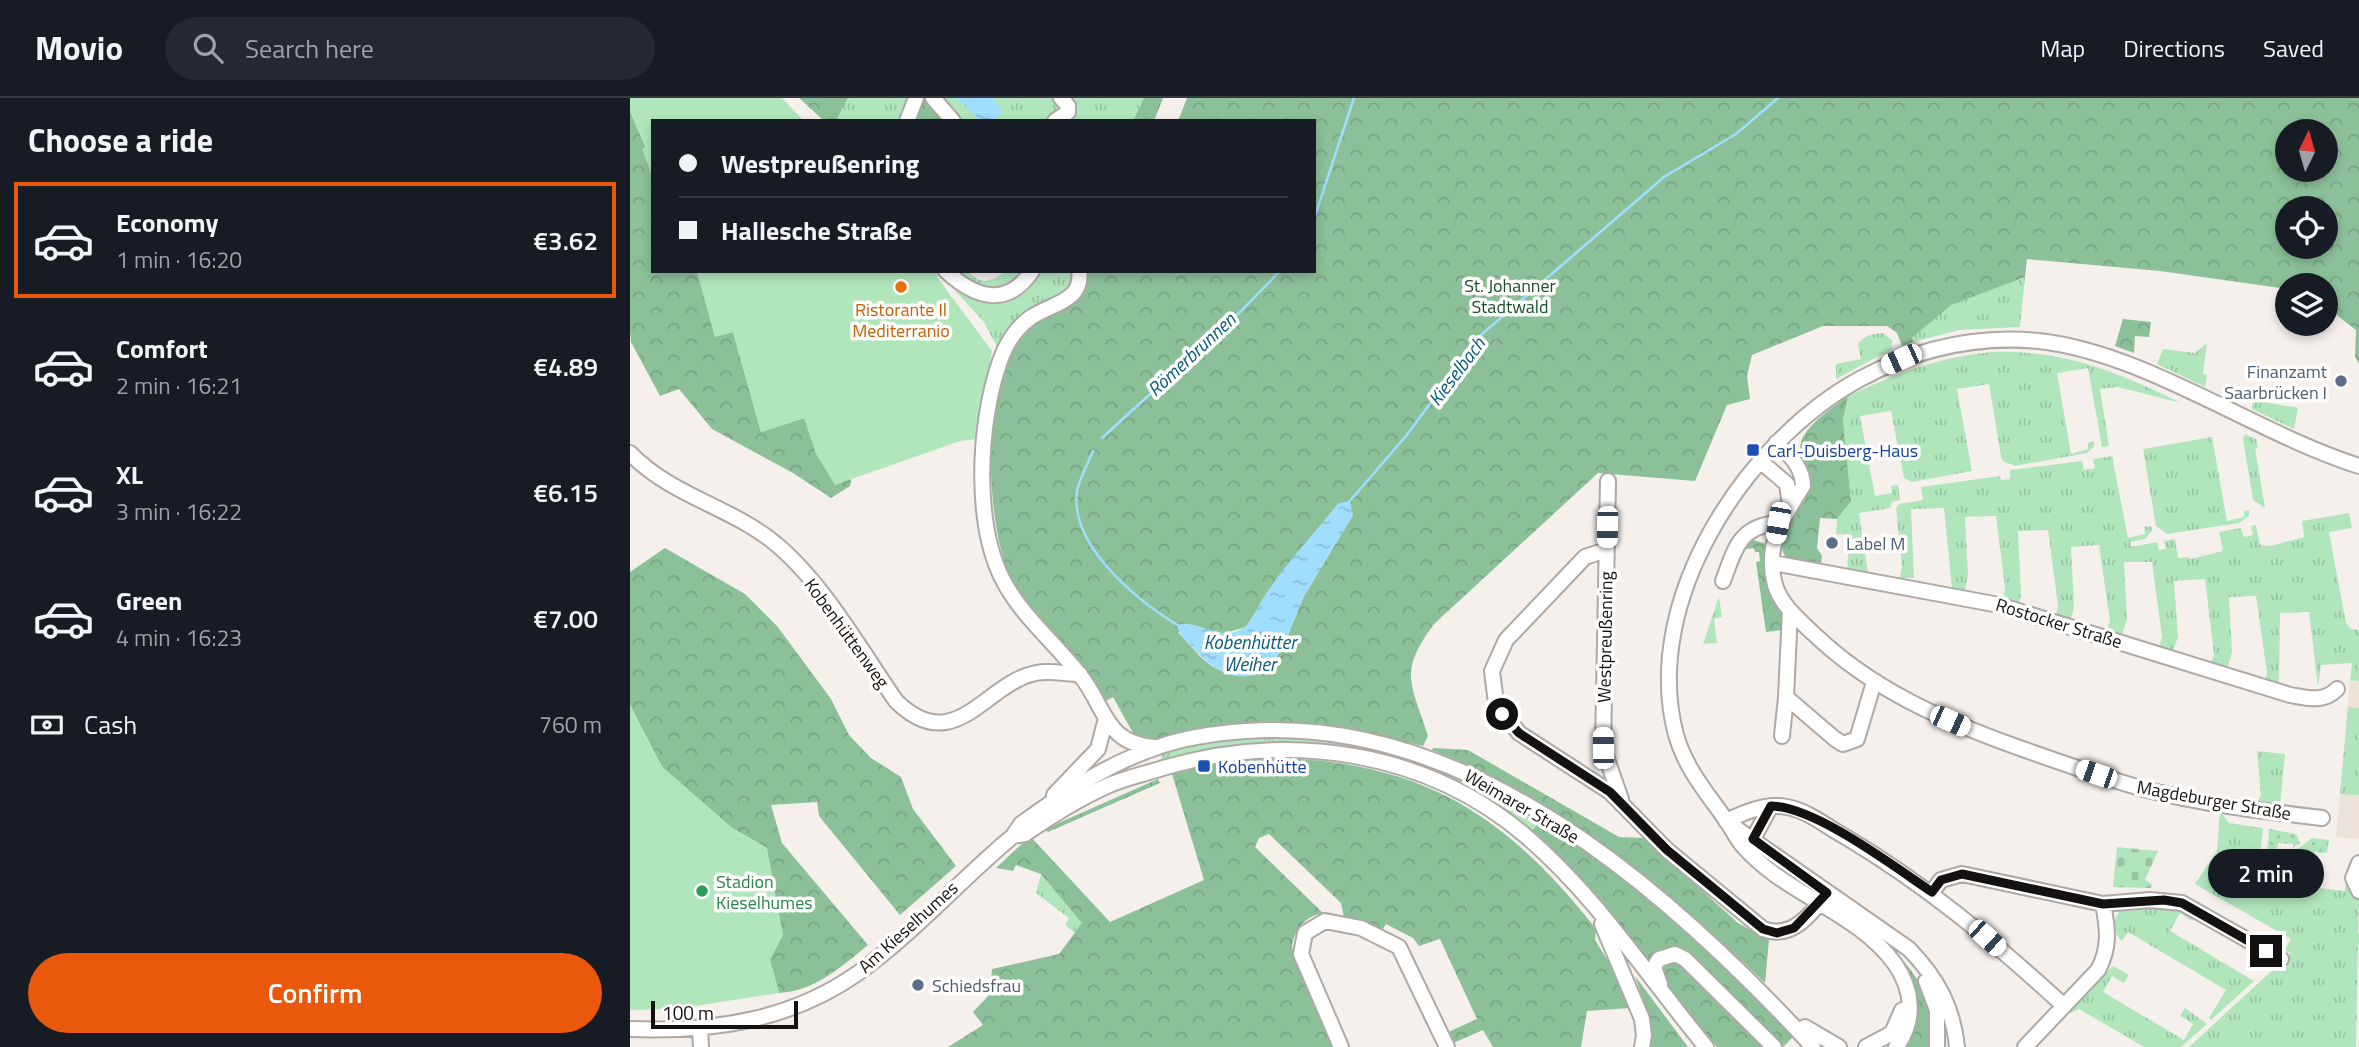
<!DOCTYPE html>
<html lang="en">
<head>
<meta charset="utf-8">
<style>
  :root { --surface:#171b24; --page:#242831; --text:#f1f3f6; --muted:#9ea1a6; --line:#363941; --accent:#ea580c }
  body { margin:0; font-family:"Titillium Web",sans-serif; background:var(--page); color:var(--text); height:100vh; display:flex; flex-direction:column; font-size:26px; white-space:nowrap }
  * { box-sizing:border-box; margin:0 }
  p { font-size:23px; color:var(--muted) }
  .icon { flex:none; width:38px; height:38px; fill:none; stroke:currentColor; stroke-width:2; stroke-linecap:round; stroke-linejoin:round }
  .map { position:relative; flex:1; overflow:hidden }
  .details { display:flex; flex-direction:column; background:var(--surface); width:630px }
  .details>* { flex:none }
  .guide { position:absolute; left:21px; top:21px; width:665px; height:154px; border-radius:0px; box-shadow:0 4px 10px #0003; display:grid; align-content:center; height:154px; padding:0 28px; background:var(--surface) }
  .needle { width:46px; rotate:5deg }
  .buttons { position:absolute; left:1645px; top:21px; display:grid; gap:14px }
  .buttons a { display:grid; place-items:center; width:63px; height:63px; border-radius:50%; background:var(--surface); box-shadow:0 4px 10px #0003; font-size:35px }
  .scale { position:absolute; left:21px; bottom:18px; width:147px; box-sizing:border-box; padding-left:7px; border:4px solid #141211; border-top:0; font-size:19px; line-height:24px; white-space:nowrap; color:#141211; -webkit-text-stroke:5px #fffefd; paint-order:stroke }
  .end { position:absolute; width:32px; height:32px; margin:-16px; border:9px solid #141211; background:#fff; box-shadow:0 0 0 4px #fff }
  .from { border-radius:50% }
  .bubble { position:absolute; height:49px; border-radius:24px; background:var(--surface); box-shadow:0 4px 10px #0003; font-size:23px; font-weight:600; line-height:49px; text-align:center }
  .car { position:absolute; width:21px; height:42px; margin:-21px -10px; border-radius:9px; box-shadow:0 0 5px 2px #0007; background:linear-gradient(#fff 24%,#345 0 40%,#fff 0 76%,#345 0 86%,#fff 0) }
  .guide b { display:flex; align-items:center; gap:24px; height:66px; font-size:26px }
  .guide b+b { border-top:2px solid var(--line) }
  .guide i { width:18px; height:18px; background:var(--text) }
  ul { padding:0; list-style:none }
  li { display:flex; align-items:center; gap:21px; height:116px; margin:0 14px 10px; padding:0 14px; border:4px solid transparent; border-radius:0px }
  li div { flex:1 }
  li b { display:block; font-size:26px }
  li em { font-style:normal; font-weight:600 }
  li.current { border-color:var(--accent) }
  li>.icon { width:63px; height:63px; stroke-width:1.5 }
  h2 { padding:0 28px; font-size:32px; line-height:84px }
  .pay { display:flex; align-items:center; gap:18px; height:77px; padding:0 28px; font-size:26px }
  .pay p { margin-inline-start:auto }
  .cta { display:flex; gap:14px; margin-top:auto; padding:14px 28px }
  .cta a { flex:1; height:80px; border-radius:42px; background:var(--accent); color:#fff; font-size:28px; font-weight:600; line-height:80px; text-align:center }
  header { display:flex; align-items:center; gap:42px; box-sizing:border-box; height:98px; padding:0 35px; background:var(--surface); border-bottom:2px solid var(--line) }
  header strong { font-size:33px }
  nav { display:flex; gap:38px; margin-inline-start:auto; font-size:24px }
  .search { width:490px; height:63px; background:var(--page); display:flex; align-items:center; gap:18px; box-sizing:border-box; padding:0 24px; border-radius:38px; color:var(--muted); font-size:26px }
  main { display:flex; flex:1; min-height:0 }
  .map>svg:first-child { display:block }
  .built { fill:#ede3d9 }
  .grass { fill:url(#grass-tufts) }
  .forest { fill:url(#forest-crowns); fill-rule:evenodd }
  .cemetery { fill:url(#cemetery-stones) }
  .garden { fill:url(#garden-dots) }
  .pitch { fill:#b1e6bd }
  .water { fill:url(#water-ripples) }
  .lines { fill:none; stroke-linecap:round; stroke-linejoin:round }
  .stream { stroke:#9fdefe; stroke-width:2.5 }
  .minor-casing { stroke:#aea9a5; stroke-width:18 }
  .minor { stroke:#fff; stroke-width:14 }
  .route { stroke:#141211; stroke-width:9 }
  .food-dot { fill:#e8710a; stroke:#fffefd; stroke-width:2.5 }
  .service-dot { fill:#5c6f8a; stroke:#fffefd; stroke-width:2.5 }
  .transit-dot { fill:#1a4fb4; stroke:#fffefd; stroke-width:2.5 }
  .leisure-dot { fill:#2e9e5b; stroke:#fffefd; stroke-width:2.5 }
  .labels { text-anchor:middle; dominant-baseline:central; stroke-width:7; stroke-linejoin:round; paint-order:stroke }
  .park-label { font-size:18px; fill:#17512c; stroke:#fffefd }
  .food-label { font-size:18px; fill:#c56008; stroke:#fffefd }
  .service-label { font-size:18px; fill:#4e5e75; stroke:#fffefd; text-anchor:start }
  .transit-label { font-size:18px; fill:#164399; stroke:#fffefd; text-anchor:start }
  .street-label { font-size:18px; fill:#141211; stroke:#fffefd }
  .leisure-label { font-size:18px; fill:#27864d; stroke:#fffefd; text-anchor:start }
  .water-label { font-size:19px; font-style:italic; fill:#075b7a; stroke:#fffefd }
</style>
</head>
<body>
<header>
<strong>Movio</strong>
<div class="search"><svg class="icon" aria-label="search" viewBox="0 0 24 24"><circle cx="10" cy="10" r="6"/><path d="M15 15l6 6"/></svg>Search here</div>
<nav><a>Map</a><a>Directions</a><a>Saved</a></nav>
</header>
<main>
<section class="details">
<h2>Choose a ride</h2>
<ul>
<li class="current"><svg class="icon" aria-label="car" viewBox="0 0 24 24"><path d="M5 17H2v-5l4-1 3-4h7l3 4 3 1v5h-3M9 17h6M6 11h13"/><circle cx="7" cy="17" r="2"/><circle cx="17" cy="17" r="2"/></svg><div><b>Economy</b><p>1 min · 16:20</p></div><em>€3.62</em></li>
<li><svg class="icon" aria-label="car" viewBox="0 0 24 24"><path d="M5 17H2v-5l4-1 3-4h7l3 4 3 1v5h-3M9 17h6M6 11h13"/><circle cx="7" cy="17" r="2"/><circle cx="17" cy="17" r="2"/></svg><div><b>Comfort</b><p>2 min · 16:21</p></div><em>€4.89</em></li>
<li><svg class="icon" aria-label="car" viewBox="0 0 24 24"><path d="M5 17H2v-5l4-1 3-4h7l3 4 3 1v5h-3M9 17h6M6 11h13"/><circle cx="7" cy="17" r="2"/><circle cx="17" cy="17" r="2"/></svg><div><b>XL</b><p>3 min · 16:22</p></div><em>€6.15</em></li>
<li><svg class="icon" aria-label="car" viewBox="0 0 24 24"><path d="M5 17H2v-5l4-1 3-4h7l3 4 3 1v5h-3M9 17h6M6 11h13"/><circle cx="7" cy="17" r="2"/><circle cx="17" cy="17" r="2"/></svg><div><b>Green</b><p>4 min · 16:23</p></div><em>€7.00</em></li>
</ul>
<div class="pay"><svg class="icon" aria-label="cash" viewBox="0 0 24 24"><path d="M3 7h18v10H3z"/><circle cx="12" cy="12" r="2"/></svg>Cash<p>760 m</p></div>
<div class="cta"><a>Confirm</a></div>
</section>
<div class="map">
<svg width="1729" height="949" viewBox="0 0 1729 949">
  <defs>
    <pattern id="grass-tufts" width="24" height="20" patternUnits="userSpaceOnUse" patternTransform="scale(1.75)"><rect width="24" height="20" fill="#b1e6bd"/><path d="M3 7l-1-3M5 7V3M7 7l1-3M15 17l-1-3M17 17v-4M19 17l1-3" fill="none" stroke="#97c4a1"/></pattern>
    <pattern id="forest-crowns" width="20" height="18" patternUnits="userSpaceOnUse" patternTransform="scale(1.75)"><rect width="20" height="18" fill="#8cc099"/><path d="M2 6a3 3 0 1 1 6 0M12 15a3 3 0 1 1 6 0" fill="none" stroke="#78a483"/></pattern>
    <pattern id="cemetery-stones" width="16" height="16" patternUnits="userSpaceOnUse" patternTransform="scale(1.75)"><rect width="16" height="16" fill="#b1e6bd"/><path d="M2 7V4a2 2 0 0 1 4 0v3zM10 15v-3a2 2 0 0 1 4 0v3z" fill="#97c4a1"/></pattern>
    <pattern id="garden-dots" width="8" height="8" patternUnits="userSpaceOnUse" patternTransform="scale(1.75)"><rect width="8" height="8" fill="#b1e6bd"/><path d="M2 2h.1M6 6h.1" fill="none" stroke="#97c4a1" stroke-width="1.8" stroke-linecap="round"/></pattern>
    <pattern id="water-ripples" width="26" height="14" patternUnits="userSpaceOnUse" patternTransform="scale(1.75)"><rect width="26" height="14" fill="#9fdefe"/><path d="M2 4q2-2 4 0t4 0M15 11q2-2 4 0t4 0" fill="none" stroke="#88bdd9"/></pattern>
  </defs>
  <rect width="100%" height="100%" fill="#f5f0ec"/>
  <path class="built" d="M1720,582L1729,583V741L1706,739Z"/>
  <path class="grass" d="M218,0H514L503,23H206Z
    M324,173H338C355,192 364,178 379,173C384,172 392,173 396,173L382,188L355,192Z
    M408,173H444L442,190L369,252L353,223L317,184C361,182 369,230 408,173Z
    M1395,179L1390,229L1329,232L1283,244L1282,240L1321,206Z
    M1253,235L1262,242V251L1206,281V266L1231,261L1228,246C1235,237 1242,236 1253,235Z
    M1577,245L1573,276L1577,277L1575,289L1527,266L1533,251L1565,255Z
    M1363,254C1436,252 1487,274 1551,305L1488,289L1470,291L1479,348L1472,349L1458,270L1427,275L1441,356L1458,351V345L1464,343V349L1457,355L1385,368L1373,363L1371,358L1359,286L1327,291L1342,373L1282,384L1274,380L1261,313L1230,318L1245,398L1262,395L1261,388L1268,387L1270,402L1262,404L1260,410L1229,415L1238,475L1217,472L1220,437L1206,436L1207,421L1221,403L1213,322L1218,298C1266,276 1310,258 1363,254Z
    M1623,302L1668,310L1664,331L1622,311Z
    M1615,336L1626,341L1628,350L1625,351L1635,410L1623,402L1613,341Z
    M1582,339L1597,423L1614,419V413L1619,412V418L1609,425L1537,436L1526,428L1513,351Z
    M1482,358L1498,440L1515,436L1514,429L1521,428L1522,433L1515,441L1500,444L1501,449L1527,444L1529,452L1536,451L1534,443L1545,441L1548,460L1559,459L1560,461L1593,453L1589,434L1611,430L1614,439L1623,437L1621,428L1626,427L1630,447L1641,448L1674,439L1672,423L1719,415L1722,430L1699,434L1716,525L1721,531L1729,532V583L1720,582L1722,565L1691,567L1688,589L1679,514L1650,515L1649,588L1635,583L1637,575L1626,498L1599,499L1602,554L1597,571L1581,566L1584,556L1575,481L1544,483L1548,539L1543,553L1529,549L1532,539L1522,464H1494L1497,522L1492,537L1477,532L1480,523L1469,447L1441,449L1444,509L1441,521L1426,516L1428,508L1418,432L1388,433L1391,497L1389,505L1373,501L1375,489L1366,418L1335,419L1338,476L1335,492L1322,490L1314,410L1281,411L1284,480H1270L1272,468L1266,410L1269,406L1293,402L1291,389L1370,378L1371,382L1380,381V372L1452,363L1454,372L1465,370L1463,361Z
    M1089,499L1092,519L1084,521L1087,545L1073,546Z
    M1718,609L1729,610V697L1710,696Z
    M604,639C639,640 677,637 712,642C782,653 851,687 911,723L900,735L778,665L580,652L532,662L530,654Z
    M1627,653L1655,656L1650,707L1627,705L1631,697Z
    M1590,713L1599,725L1633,730L1630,759L1642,775L1677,796L1689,790L1715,793L1717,770H1725L1729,793L1726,949H1559L1661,855L1654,853L1661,841L1565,786L1587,753Z
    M411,776L453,825L445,835L435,827L439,820L406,795Z
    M1540,808L1566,817L1562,823L1550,815L1540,833L1624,883L1581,922L1579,920L1596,892L1498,834L1492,843C1482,834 1482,822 1491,812Z
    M1483,868L1499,877L1494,885L1482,878L1473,894L1554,942L1563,926L1550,918L1555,910L1577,926L1551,949H1514L1449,911L1441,915L1437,912Z"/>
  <path class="forest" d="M169,0H218L206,23H194Z
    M292,0H299L318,23H282Z
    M514,0H533L524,23H503Z
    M557,0H1729V266L1725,259L1726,232L1696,209V187H1657V191L1530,173L1397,161L1395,179L1321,207L1282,240L1283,244L1272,248L1267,235L1257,228H1193L1122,257L1117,278L1120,301L1097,307L1065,383L968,375L804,526C768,575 781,584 798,638L793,648L712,629L642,623L579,629L528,641H514L503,635L483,599L476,603C468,591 461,578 452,567C428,539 393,512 379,477C357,423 353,312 379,258C385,246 393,233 404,225C423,211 463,205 455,173H684V23H548ZM1657,33H1696V72H1657ZM1657,110H1696V149H1657ZM709,405L723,417L674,498L656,542L639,572C583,578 585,575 548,534L595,535L616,529L648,479Z
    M0,13L16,50L13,52L23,80V173H67L85,238L103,234L131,334L174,320C192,334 228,361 220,388L201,400L163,375L82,331L49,291L30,298L1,244L0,233Z
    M1493,221L1521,224L1519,239L1505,238L1504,255L1485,248Z
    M1218,298L1213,322L1221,403L1207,421L1190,420L1187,450L1192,458L1191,467L1158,461C1138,441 1169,415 1176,397C1185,371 1163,358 1173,339C1183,322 1202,310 1218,298Z
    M1119,441L1137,446L1136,480L1151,515L1152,532L1136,534L1126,464L1130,463L1129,454H1125L1124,450L1116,451Z
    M35,450L115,496L147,528L201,601L219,637L241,660L271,679L283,711L326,768L270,817L189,718L187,704L141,707L152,745L238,847C211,869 185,893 149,895L140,862L137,750L102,730L32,669L0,607V474Z
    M803,650L838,652L989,739L1014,740L1108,825L1139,842L1135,885C1036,791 931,701 802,652Z
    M640,660C790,662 875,715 966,831L965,842L980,866L1000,910L957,913L951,949H863L853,932L821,946L816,935L847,921L810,841L789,848L783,840L756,826L753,831L714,819L711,805L639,736L629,740L625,749L693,815C675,819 664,830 662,850L702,949H318L353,927L343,914L360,896L362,871L429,856L452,825L411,776L386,767L383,773L366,770L400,738L480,824L574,782L542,676L568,669Z
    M528,681L530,685L418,734L415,731Z
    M911,723C1005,784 1087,856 1164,938L1153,949L1057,855L1019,870L900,735Z
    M1271,860C1299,893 1302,907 1301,949H1273L1283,926L1268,862Z
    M1047,863L1054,867L1135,949H1087C1073,932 1028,888 1033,867Z
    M1005,878L1058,949H1019L1021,926Z"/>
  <path class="cemetery" d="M1487,749L1528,753L1515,782L1522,786L1521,790L1483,789Z"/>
  <path class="garden" d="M1639,731L1666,736L1670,745L1663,750V746L1648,745L1646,763L1641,762L1637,758Z
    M1682,740L1699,742L1697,755L1665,753Z"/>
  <path class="pitch" d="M0,0H152L174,23H23V80L12,51L16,49L0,13Z
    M67,173H308L307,179L362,253L347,341L330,343L205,387L186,356L174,320L131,334L103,234L85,239Z
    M0,607L32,669L102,730L137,750L153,837L140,862L149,895L46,911L0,912Z
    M1729,835V848C1719,856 1705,865 1693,858C1697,843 1715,835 1729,835Z"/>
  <path class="water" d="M326,0H363L373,14L363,23H351Z
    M720,403L723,417L674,498L656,542L639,572C607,587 584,574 562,549C556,542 549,537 547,527C566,521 585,540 605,534C620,530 625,514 632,502C654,467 683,437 709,405Z"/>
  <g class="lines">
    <path class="stream" d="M684,121L724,0
      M472,340L611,213L650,173
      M463,353C458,365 450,380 447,393C439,448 508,503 549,528
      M719,404L776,338L851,237L1034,79L1106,36L1148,0"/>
    <defs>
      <path id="minor" d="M303,0L323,23
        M277,23L286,0
        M425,23L438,14V8L431,0
        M316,173C345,200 377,210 402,173
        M449,173C454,204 419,206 400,220C386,230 376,246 370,263C348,325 342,433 378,491C398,524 430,550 453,581C477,614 477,646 525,649
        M1146,345C1160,356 1173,370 1173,388C1153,419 1134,448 1145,487C1151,507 1169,522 1184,536C1241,591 1314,623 1387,649C1429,664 1471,679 1514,691C1572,706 1632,713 1692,720
        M0,355C39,396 97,408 141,442C191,481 230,551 266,603C325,661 355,585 406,575C420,572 436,576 450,576
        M1130,363L1157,386L1160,407
        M978,383L973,650L991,701
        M976,452L955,459L876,542L862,573L866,605L889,635L980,694L1037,752L1133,831C1161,842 1181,817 1197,795
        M1143,465L1369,507L1660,597C1677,600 1694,605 1707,591
        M1093,483C1105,451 1109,428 1148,425
        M1160,513L1156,599L1205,641L1213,646L1227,641L1244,584
        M1152,638L1156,599
        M424,697L468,651L476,620
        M1096,723C1115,714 1136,705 1157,709C1178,713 1196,728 1214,738C1295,786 1363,843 1433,907
        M1100,726L1279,851C1307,880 1323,909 1327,949
        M383,738L395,736C421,718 448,701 477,688C495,680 514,676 533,670C659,633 796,652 897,739C967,799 1018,879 1076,949
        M1123,741L1141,708
        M1729,765L1723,780L1729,793
        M1302,794L1311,782L1332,776L1473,806L1520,802L1552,805L1651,861
        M972,826L1012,921L1014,937L1012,949
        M1296,883L1307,912V949
        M1030,886L1024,869L1029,861L1045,856L1055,861L1144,949
        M1175,929L1209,949
        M0,931C81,934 160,923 228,875C284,835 330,782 383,738L391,726C432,696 479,665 528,649C556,639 587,635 616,633C842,617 1041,795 1183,949
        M70,931L71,949
        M711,949L671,856L675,835L695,823L731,830L769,849L817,949
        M1236,949L1262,935L1272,912
        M1266,949C1286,923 1283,892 1265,866C1228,814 1154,796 1113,748C1107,741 1103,733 1098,725C1078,696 1056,672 1046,637C1010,503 1116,343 1230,281C1286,251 1346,237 1409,243C1516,255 1625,335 1729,368
        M1395,949L1468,872C1480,850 1478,831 1473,806"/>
    </defs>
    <use href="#minor" class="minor-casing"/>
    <use href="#minor" class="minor"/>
  </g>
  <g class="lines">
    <path class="route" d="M872,616L889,635L980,694L1037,752L1133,831L1147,835L1164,830L1197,795L1123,741L1141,708C1186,709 1263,768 1302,794L1311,782L1332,776L1473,806L1534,802L1552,805L1636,853"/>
  </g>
  <circle class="food-dot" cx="271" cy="189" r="7"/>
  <g class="service-dot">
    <circle cx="1711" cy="283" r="7"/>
    <circle cx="1202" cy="445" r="7"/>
    <circle cx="288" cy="887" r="7"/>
  </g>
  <g class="transit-dot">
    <rect x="1116" y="345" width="14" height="14" rx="3.5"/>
    <rect x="567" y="661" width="14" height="14" rx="3.5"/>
  </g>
  <circle class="leisure-dot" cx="72" cy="793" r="7"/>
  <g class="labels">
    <g class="park-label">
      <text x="880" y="187">St. Johanner<tspan x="880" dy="21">Stadtwald</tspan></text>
    </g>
    <g class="food-label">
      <text x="271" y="211">Ristorante Il<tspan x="271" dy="21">Mediterranio</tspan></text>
    </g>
    <g class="service-label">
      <text x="1697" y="273" text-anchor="end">Finanzamt<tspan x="1697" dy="21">Saarbrücken I</tspan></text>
      <text x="1216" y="445">Label M</text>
      <text x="302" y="887">Schiedsfrau</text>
    </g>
    <g class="transit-label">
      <text x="1137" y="352">Carl-Duisberg-Haus</text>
      <text x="588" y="668">Kobenhütte</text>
    </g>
    <g class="street-label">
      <text transform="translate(1429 525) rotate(17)">Rostocker Straße</text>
      <text transform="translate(217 535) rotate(54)">Kobenhüttenweg</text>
      <text transform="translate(975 539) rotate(-89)">Westpreußenring</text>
      <text transform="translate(1584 702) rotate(10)">Magdeburger Straße</text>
      <text transform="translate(892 708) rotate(30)">Weimarer Straße</text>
      <text transform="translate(278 829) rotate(-42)">Am Kieselhumes</text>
    </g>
    <g class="leisure-label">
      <text x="86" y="783">Stadion<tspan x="86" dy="21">Kieselhumes</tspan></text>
    </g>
    <g class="water-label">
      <text transform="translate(561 256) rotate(-43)">Römerbrunnen</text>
      <text transform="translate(826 273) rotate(-53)">Kieselbach</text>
      <text x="620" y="543">Kobenhütter<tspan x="620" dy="22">Weiher</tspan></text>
    </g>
  </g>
</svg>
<div class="buttons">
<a><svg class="needle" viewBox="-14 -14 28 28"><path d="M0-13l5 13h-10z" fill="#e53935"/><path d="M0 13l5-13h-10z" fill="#9ea1a6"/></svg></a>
<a><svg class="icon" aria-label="locate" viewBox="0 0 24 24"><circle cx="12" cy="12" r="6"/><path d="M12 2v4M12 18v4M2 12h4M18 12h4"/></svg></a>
<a><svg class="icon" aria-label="layers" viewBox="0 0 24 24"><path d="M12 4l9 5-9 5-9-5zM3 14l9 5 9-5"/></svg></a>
</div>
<div class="scale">100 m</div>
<i class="end from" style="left:872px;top:616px"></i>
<i class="end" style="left:1636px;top:853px"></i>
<div class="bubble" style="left:1578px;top:751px;width:116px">2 min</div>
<i class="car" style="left:1271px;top:261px;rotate:246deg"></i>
<i class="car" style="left:1148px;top:425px;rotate:190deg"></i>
<i class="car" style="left:977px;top:429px;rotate:181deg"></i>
<i class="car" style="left:1320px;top:623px;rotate:114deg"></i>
<i class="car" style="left:973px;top:650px;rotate:359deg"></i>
<i class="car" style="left:1466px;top:676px;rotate:289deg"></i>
<i class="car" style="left:1357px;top:840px;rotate:132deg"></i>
<div class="guide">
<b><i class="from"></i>Westpreußenring</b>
<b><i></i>Hallesche Straße</b>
</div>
</div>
</main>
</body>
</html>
